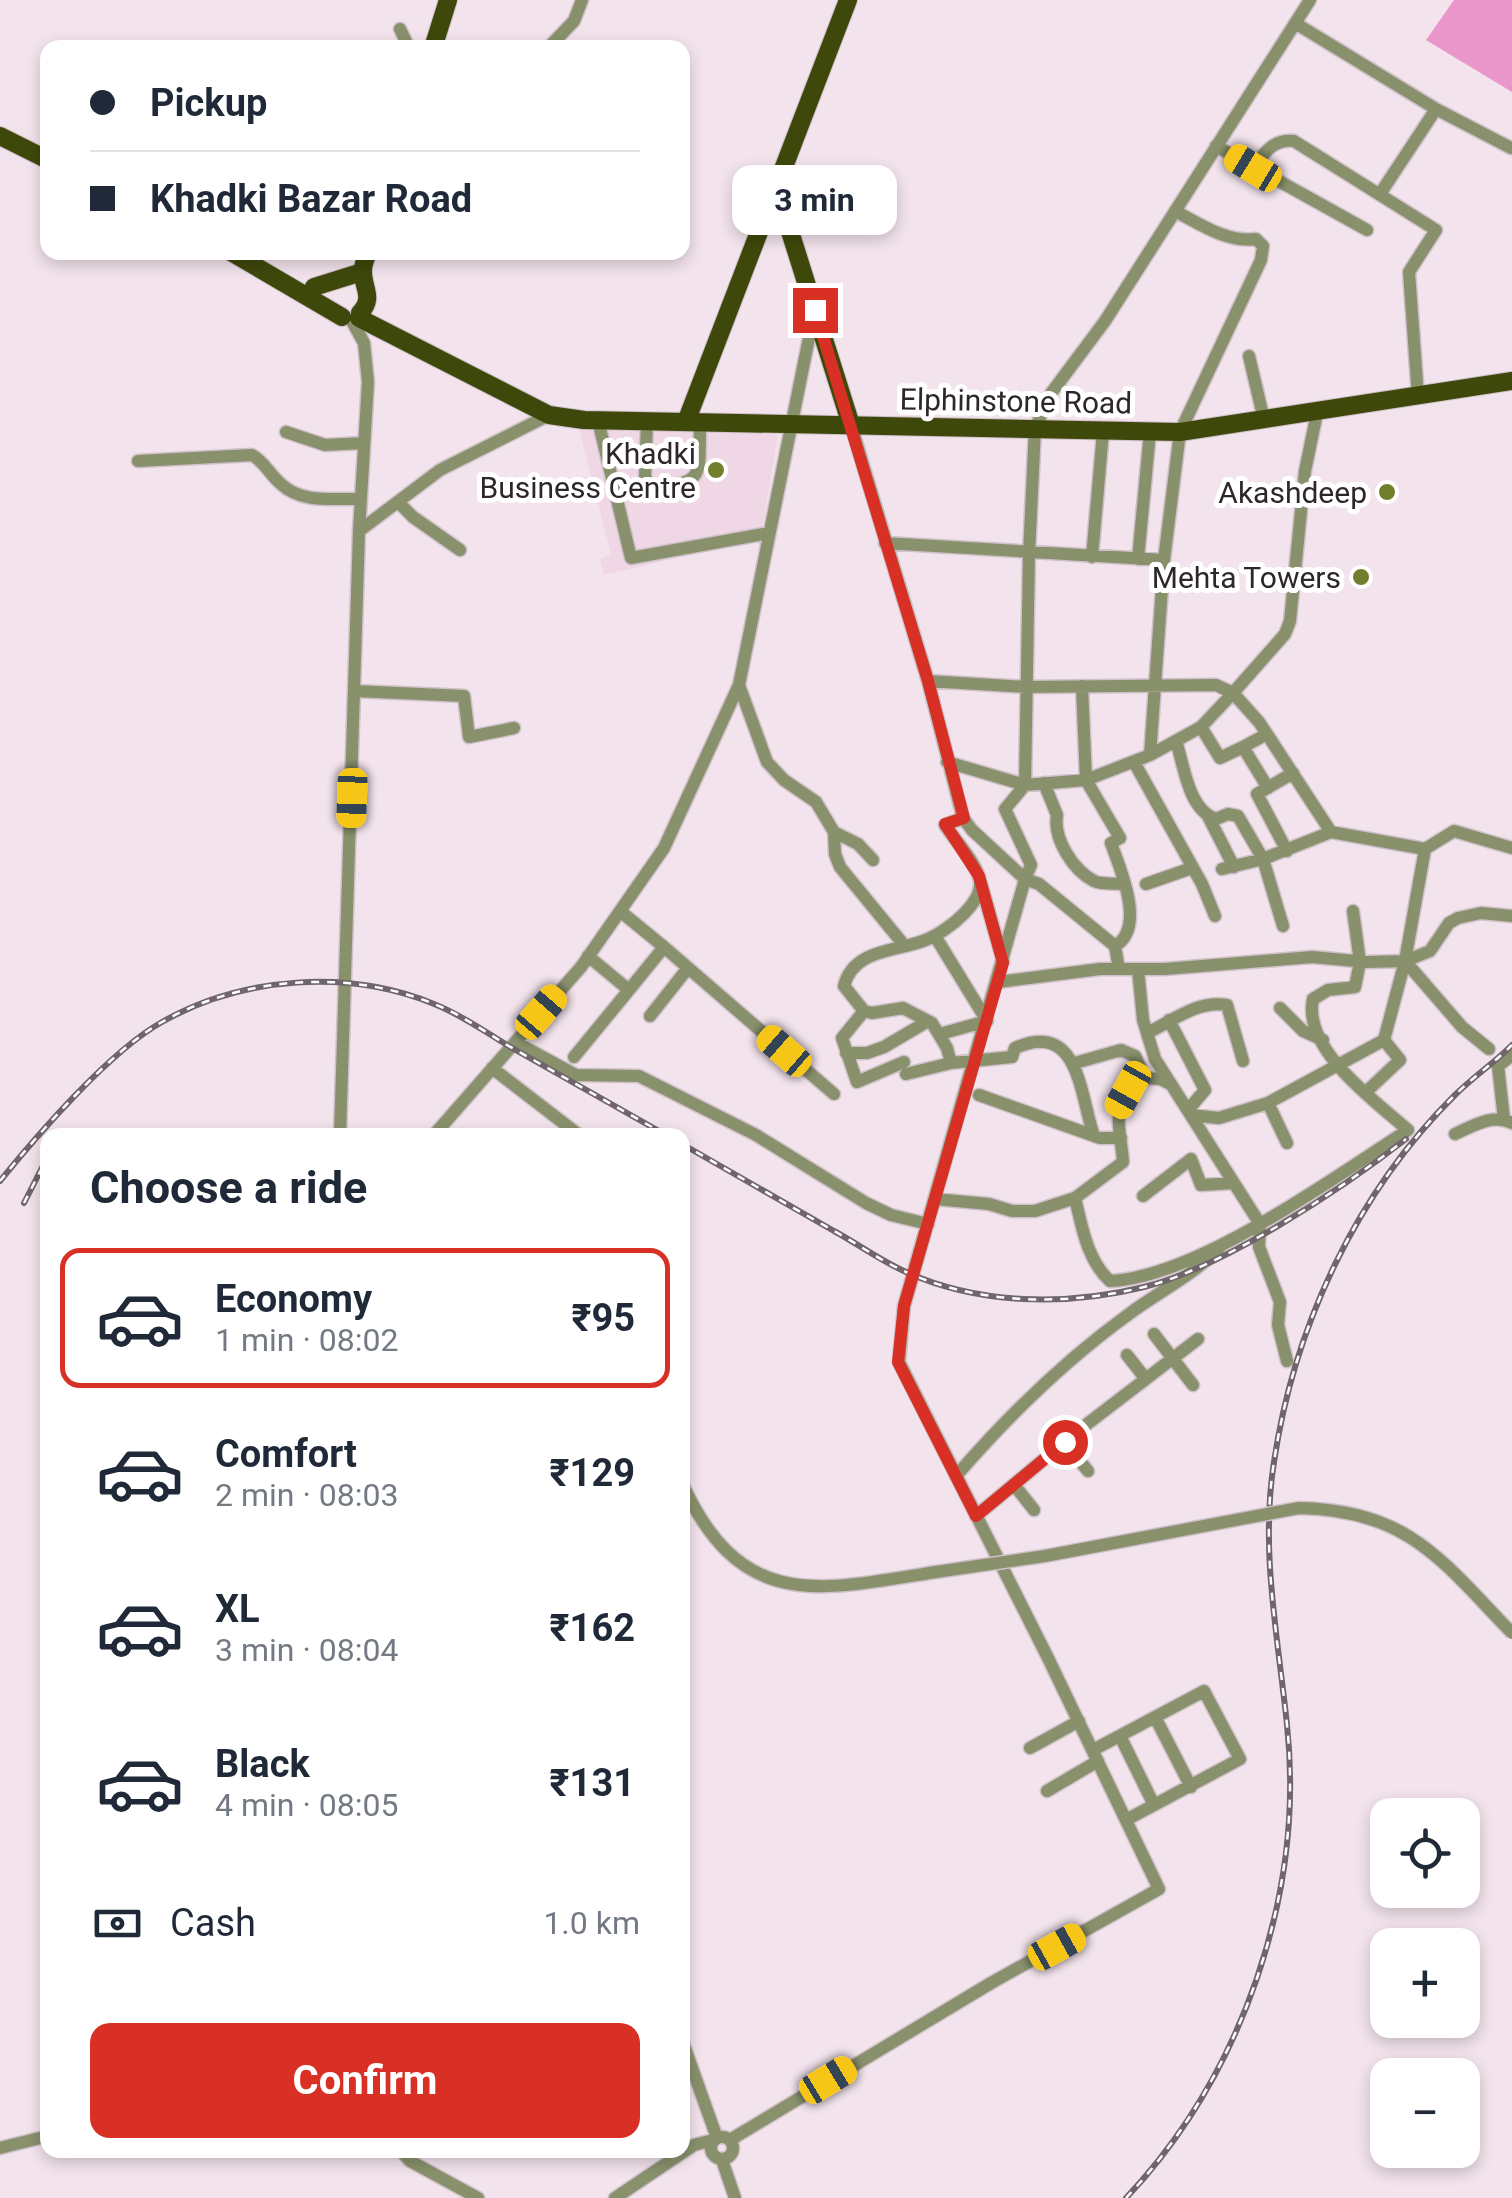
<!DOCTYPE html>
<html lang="en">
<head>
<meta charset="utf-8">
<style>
  :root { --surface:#fff; --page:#f2f2f3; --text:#1f2937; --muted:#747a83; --line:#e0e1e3; --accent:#d93025 }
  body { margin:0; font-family:Roboto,sans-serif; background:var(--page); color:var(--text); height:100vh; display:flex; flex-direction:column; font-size:38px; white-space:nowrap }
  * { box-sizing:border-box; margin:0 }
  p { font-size:32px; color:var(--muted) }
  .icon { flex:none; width:55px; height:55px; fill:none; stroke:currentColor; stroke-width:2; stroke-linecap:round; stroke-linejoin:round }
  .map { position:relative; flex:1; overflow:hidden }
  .side { position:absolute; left:40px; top:1128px; width:650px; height:1030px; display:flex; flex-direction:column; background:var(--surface); border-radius:20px; box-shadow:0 5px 15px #0003 }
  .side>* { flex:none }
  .top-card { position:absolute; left:40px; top:40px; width:650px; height:220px; border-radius:20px; box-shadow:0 5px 15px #0003; display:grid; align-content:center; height:220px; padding:0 50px; background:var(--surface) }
  .buttons { position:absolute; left:1370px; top:1798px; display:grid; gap:20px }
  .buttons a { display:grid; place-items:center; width:110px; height:110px; border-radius:20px; background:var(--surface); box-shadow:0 5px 15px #0003; font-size:50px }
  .end { position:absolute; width:45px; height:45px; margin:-22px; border:12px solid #d93025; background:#fff; box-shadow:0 0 0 5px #fff }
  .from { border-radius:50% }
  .bubble { position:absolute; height:70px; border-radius:20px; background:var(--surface); box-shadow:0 5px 15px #0003; font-size:32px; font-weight:700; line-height:70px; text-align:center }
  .car { position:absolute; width:30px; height:60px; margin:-30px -15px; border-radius:12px; box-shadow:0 0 8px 2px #0007; background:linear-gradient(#f5c518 24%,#345 0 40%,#f5c518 0 76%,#345 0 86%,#f5c518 0) }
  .top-card b { display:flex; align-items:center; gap:35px; height:95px; font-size:38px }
  .top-card b+b { border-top:2px solid var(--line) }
  .top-card i { width:25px; height:25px; background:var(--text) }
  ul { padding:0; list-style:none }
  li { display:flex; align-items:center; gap:30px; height:140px; margin:0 20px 15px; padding:0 30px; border:5px solid transparent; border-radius:20px }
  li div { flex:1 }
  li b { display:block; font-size:38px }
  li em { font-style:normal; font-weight:700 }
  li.on { border-color:var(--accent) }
  li>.icon { width:90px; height:90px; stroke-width:1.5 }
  h2 { padding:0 50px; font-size:45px; line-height:120px }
  .pay { display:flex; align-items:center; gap:25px; height:110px; padding:0 50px; font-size:38px }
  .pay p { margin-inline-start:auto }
  .action { display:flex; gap:20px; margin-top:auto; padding:20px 50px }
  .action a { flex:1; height:115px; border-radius:20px; background:var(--accent); color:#fff; font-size:40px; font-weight:700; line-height:115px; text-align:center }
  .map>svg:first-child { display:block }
  .built { fill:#efd7e5 }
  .forest { fill:#e996cb }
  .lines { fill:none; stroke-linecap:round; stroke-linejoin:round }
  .minor-casing { stroke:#cfc1c9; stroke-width:15 }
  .major-casing { stroke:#cfc1c9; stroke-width:20 }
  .minor { stroke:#89916c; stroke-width:12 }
  .major { stroke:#3f480b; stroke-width:18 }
  .rail-casing { stroke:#6f656b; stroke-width:6 }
  .rail { stroke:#fff; stroke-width:2.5; stroke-dasharray:8; stroke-linecap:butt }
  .minor-bridge-casing { stroke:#cfc1c9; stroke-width:15; stroke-linecap:butt }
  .minor-bridge { stroke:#89916c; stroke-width:12 }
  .route { stroke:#d93025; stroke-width:12 }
  .poi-dot { fill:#717f2c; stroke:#fff; stroke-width:4 }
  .labels { text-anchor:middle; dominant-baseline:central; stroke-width:10; stroke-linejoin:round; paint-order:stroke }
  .street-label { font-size:30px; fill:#2d272b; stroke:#fff }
  .poi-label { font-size:30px; fill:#2d272b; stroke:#fff; text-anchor:end }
</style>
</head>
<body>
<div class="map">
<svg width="1512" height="2198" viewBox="0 0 1512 2198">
  <rect width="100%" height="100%" fill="#f3e3ec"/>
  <path class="built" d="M578,425L778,435L761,536L743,545L719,548L604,575L600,559L611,554Z"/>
  <path class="forest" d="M1454,0H1512V92L1426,40Z"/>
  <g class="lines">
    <defs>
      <path id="minor" d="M1295,23L1436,109L1511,148
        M400,29L409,48
        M548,48L574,21L582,0
        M1216,146L1367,230
        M1253,168C1265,152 1273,139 1294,141L1436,230L1409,272L1418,397
        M1380,194L1436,109
        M1249,356L1264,420
        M1317,413L1305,471L1290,621L1285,634L1233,693L1259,722L1331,832L1425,849L1454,831L1512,848
        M598,420L631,558L769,533
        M647,422L645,477L650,485C707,488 699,471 700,423
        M286,432L325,445L364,443
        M138,461L252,455C265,462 269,474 281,484C302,504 334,498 361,499
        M398,502L413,517L460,550
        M359,531L440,470L549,415
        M885,543L1164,560
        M1092,557L1103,432
        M1138,559L1150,432
        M928,681L1027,687L1216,685L1233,693L1201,727L1150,755L1086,780L1025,785L947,762
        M739,685L767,762L784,780L816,802L834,832
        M1082,686L1086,780L1120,838L1111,843C1121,871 1146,928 1115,946L1119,969
        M355,691L464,696L469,737L514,728
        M1201,727L1220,758L1243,747
        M1267,734L1243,747L1268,788
        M1176,741C1184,765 1188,810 1216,819L1228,814L1238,816L1263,859L1283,926
        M1150,755L1164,560L1180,432L1261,260L1263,246L1256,239C1227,243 1200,224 1175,211
        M1134,762L1202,884L1215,916
        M1044,783L1057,815C1053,839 1073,870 1094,881C1103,885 1116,883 1125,884
        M1208,816L1234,867
        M1287,851L1257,794L1293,773
        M873,860L858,844L834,832L835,854L840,867L904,945
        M1222,869L1263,859L1331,832
        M981,884L1003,961
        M1146,884L1192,868
        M935,936L987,1021L940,1034
        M1115,946L1039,884L1025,879L1031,865L1005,809L1025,785L1029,554L1035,428L1052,392L1105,321L1310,0
        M664,947L834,1094
        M588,956L629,990L664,947L620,911
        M1405,961L1462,1027L1489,1049
        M1138,969L1143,1020L1155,1059L1260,1224L1259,1247L1280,1302L1278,1325L1287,1361
        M998,982L1100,969H1165L1312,957L1367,962L1405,961L1430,951L1449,923L1458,918L1481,913L1512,916
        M1280,1008L1303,1031L1323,1040
        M864,1011L842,1038L857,1082L904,1062
        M650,1016L688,968
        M1169,1020L1205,1090L1188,1110
        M1147,1033C1173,1021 1197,1000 1227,1005L1243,1061
        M515,1042L576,1075L639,1076L756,1135L866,1203L891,1215L928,1224
        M846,1053H867L884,1047L928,1021
        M574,1057L629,990
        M951,1063L947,1048L932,1023L903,1008L872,1013L864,1011L844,986C854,947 900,952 928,939C947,931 987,901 979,877C973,859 955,840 945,825L963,818
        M1075,1063L1121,1050L1135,1056L1145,1078
        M492,1068L579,1135
        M906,1074L951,1063L1012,1057L1015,1048C1080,1019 1080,1097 1094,1136
        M1366,1092L1400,1060L1384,1040
        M979,1095L1100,1138H1121
        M1268,1103L1287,1143
        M1191,1115L1219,1118L1268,1103L1384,1040L1405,961L1425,849
        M1504,1119L1498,1066L1512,1055
        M1455,1134C1473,1126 1493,1113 1512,1123
        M340,1135L359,531L368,382L364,343L353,323
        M434,1135L581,967L664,848L739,685L814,313
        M1143,1196L1191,1159L1201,1185L1234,1183
        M1075,1198L1123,1162C1120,1121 1108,1106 1145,1078L1160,1079L1170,1084
        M935,1199L989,1204L1012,1211H1035L1075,1198C1082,1227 1087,1260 1110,1281C1198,1277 1333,1178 1408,1130C1375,1101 1302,1049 1313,999L1328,990L1355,987L1360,962L1353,911
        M1154,1334L1193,1385
        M1127,1355L1145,1378
        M1065,1443L1088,1471
        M956,1476C1008,1416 1064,1361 1129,1314C1160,1291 1194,1275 1221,1246
        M682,1483C741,1612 818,1591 936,1572
        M1015,1486L1034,1510
        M976,1516L1078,1431L1198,1339
        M1155,1717L1191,1787
        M1120,1736L1154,1805
        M1030,1748L1079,1721
        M1093,1750L1204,1691L1240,1759L1126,1820
        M1047,1791L1098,1761
        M682,2040L717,2138
        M711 2148a11 11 0 1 1 22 0a11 11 0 1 1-22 0Z
        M730,2140L991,1983L1159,1889L1048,1658L899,1362L904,1306L1025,879L972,830L963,818L928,681L851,425
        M0,2148L48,2136
        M400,2150L410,2161L478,2198
        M722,2160L735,2198
        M615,2198L694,2145L713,2140"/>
      <path id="major" d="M433,48L448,0
        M0,136L48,160
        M776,187L851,425
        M231,252L342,317
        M314,287L362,272
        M360,313C375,297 362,288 363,270C363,264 366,258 368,252
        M359,318L549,415L584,420L1180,432L1512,381
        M686,422L848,0"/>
    </defs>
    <use href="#minor" class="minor-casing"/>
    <use href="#major" class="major-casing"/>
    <use href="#minor" class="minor"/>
    <use href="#major" class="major"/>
    <defs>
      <path id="rail" d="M682,1144C733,1173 783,1202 834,1231C858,1244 881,1261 906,1272C979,1305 1067,1306 1144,1287C1222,1268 1342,1189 1406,1139
        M0,1181C39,1133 110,1051 162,1022C243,976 349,969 434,1004C460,1014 484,1031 507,1045C560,1075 613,1105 666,1135
        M24,1203L48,1156
        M1126,2198C1242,2075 1305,1894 1287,1725C1278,1637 1260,1550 1274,1462C1294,1326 1357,1192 1455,1095C1473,1077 1494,1063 1512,1045"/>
    </defs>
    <use href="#rail" class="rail-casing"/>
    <use href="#rail" class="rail"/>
    <defs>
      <path id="minor-bridge" d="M936,1572L1045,1556L1299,1508C1409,1510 1442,1561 1512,1633"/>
    </defs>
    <use href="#minor-bridge" class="minor-bridge-casing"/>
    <use href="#minor-bridge" class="minor-bridge"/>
  </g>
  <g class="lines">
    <path class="route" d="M815,310L928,681L964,818L945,824L979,876L1003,963L904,1306L898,1362L976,1516L1065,1442"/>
  </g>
  <g class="poi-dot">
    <circle cx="716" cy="470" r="10"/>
    <circle cx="1387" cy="492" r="10"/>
    <circle cx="1361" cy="577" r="10"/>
  </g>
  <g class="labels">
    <g class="street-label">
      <text transform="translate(1016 401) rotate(1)">Elphinstone Road</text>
    </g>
    <g class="poi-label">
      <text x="696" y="453">Khadki<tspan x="696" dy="34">Business Centre</tspan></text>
      <text x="1367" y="492">Akashdeep</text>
      <text x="1341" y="577">Mehta Towers</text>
    </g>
  </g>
</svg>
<div class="buttons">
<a><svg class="icon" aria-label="locate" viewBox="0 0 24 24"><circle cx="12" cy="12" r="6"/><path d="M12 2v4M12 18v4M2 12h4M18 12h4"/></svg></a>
<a>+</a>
<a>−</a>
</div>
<i class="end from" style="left:1065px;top:1442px"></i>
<i class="end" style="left:815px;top:310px"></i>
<div class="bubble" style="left:732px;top:165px;width:165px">3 min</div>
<i class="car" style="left:1253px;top:168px;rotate:301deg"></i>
<i class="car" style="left:352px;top:798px;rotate:182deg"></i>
<i class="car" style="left:541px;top:1012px;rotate:41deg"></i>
<i class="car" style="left:784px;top:1051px;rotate:311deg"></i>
<i class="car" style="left:1128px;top:1090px;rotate:209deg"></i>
<i class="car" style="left:1057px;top:1947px;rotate:61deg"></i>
<i class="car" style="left:828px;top:2080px;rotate:59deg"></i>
<div class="top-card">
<b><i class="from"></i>Pickup</b>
<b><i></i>Khadki Bazar Road</b>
</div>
<section class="side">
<h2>Choose a ride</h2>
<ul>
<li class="on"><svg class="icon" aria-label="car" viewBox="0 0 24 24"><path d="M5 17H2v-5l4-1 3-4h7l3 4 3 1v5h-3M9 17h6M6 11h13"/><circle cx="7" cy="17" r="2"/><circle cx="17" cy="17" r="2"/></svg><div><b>Economy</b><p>1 min · 08:02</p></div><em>₹95</em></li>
<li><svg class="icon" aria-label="car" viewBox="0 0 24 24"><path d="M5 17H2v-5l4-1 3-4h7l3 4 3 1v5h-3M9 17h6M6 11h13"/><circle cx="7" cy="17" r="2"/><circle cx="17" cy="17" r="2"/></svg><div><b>Comfort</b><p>2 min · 08:03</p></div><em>₹129</em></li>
<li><svg class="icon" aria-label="car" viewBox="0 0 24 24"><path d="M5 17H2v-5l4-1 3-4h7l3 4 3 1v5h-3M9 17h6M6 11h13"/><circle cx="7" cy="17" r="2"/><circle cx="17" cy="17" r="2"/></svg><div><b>XL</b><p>3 min · 08:04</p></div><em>₹162</em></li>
<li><svg class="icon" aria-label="car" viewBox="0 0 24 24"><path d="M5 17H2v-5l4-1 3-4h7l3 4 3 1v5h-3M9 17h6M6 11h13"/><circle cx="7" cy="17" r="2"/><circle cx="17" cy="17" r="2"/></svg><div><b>Black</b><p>4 min · 08:05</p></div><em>₹131</em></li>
</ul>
<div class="pay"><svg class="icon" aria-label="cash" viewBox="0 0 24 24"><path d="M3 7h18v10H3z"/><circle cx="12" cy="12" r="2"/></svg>Cash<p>1.0 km</p></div>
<div class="action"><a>Confirm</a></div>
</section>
</div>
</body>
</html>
